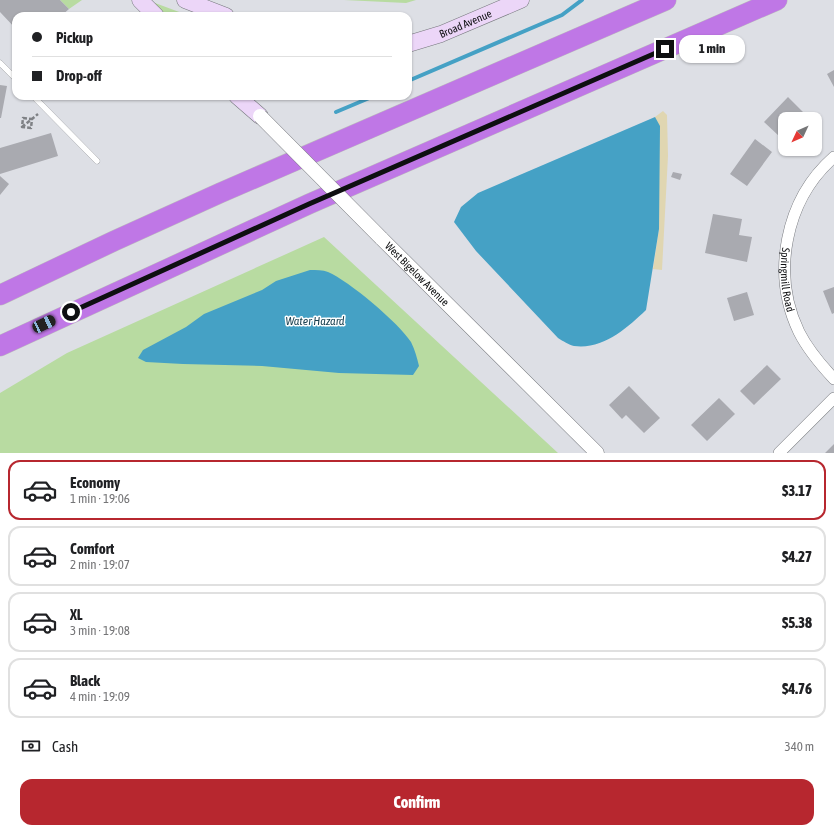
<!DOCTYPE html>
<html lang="en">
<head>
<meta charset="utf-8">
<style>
  :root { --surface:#fff; --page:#f2f2f2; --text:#202124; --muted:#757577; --line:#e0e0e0; --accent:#b7272f }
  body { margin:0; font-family:"Asap Condensed",sans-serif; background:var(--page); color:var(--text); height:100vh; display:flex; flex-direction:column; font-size:15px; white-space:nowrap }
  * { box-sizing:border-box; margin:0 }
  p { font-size:13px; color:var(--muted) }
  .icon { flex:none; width:22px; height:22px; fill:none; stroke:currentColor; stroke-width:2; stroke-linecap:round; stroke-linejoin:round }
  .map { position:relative; height:453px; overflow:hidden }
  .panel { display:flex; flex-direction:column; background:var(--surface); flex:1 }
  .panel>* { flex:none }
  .hud { position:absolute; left:12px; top:12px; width:400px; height:88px; border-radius:12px; box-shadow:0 1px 3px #0004; display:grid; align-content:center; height:88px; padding:0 20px; background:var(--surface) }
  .needle { width:26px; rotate:226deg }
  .controls { position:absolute; left:778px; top:112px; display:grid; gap:8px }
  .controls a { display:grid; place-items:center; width:44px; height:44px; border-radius:8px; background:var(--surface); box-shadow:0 1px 3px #0004; font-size:20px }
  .end { position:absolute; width:18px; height:18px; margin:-9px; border:5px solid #0e0f11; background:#fff; box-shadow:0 0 0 2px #fff }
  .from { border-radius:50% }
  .bubble { position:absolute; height:28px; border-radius:12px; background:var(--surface); box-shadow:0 1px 3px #0004; font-size:13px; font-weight:800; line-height:28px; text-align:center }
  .car { position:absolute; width:12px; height:24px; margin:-12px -6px; border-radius:5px; box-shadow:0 0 3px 1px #0007; background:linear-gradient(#222 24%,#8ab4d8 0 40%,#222 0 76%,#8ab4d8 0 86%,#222 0) }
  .hud b { display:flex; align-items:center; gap:14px; height:38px; font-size:15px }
  .hud b+b { border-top:1px solid var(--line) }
  .hud i { width:10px; height:10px; background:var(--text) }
  ul { padding:7px 0 0; list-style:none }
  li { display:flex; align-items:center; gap:12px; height:60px; margin:0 8px 6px; padding:0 12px; border:2px solid var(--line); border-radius:12px }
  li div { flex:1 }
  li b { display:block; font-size:15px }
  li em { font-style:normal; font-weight:800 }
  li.selected { border-color:var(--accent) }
  li>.icon { width:36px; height:36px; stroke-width:1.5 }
  .pay { display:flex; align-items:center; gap:10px; height:44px; padding:0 20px; font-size:15px }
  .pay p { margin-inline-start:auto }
  .primary-button { display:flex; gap:8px; margin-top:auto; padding:8px 20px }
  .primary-button a { flex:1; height:46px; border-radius:12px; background:var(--accent); color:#fff; font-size:16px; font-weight:800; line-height:46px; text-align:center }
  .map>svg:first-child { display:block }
  .green { fill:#b8dba1 }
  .sand { fill:#e0d6b1 }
  .water { fill:#45a1c5 }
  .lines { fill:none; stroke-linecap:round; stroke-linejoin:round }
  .stream { stroke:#45a1c5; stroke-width:4 }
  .building { fill:#a9aab0 }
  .service-casing { stroke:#75777c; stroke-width:6 }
  .minor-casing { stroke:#75777c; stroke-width:12 }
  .tertiary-casing { stroke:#75777c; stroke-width:15 }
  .secondary-casing { stroke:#75777c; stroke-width:17 }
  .motorway-casing { stroke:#bcbcbc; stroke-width:21 }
  .path { stroke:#7f8185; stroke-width:2.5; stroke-dasharray:4 2; stroke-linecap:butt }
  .service { stroke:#fff; stroke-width:5.5 }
  .minor { stroke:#fff; stroke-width:11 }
  .tertiary { stroke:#fff; stroke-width:14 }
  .secondary { stroke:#ecd6f8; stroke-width:16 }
  .motorway { stroke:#bf77e6; stroke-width:20 }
  .tertiary-bridge-casing { stroke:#75777c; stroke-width:15; stroke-linecap:butt }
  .tertiary-bridge { stroke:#fff; stroke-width:14 }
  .route { stroke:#0e0f11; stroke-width:5 }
  .labels { text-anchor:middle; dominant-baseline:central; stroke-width:3; stroke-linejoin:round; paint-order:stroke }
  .street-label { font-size:11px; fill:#0e0f11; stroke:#fff }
  .water-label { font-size:12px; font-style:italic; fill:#173f4f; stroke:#fff }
</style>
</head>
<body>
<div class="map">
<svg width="834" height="453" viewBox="0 0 834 453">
  <rect width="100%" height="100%" fill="#dddfe5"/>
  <path class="green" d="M60,0H82L69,9Z
    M344,0H416L406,3Z
    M155,3L190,16H161L153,5Z
    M324,237L558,453H0V393L67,353Z"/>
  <path class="sand" d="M663,111L667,115L668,156L662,270L653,269L659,229L655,117Z"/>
  <path class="water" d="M655,117L660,126L659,229L646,310C627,328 603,350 574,346C569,345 563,341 558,338L476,251L454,222L461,207L478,193Z
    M310,270C316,270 323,270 328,272C349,281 399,323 411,342C415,350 417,358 419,366L413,375L339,373L262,366L183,364L146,362L138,358L143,350L186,327L204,314L262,290L276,281Z"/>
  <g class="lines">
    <path class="stream" d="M408,81L562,15L582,0
      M336,112L374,96"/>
  </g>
  <path class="building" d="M0,0H60L69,9L61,16H16V29L0,12Z
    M834,70V87L827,74Z
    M0,85L7,86L1,118H0Z
    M788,97L803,112L796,119H785V130L779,136L764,122Z
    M51,133L58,156L0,174V148Z
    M755,139L772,152L747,186L730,174Z
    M673,172L682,174L680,180L671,177Z
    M0,176L9,184L0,195Z
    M713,214L742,219L739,235L752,237L747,262L705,253Z
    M834,287V313L832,314L823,291Z
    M747,292L754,315L734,321L727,298Z
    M767,365L781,379L754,405L740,391Z
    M629,386L660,418L644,433L626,415L622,419L609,405Z
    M719,398L735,414L707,441L691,425Z
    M834,444V453H825Z"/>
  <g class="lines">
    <defs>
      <path id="service" d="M0,63L16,79
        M33,96L97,161"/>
      <g id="minor">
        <path id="s1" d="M834,157C785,200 771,274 799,332C808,350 821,365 834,379"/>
        <path d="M779,453L834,398"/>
      </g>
      <g id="tertiary">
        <path id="s2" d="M381,238L597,453"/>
      </g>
      <g id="secondary">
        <path d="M140,0L156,16"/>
        <path d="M185,0L226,16"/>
        <path id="s3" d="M408,44L441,34L521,0"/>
        <path d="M237,96L260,116"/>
      </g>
      <path id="motorway" d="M0,295L114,241L220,193L666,0
        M0,346L309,204L777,0"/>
    </defs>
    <use href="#service" class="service-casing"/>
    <use href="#minor" class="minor-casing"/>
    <use href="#tertiary" class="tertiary-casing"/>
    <use href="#secondary" class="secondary-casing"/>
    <use href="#motorway" class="motorway-casing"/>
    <path class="path" d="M23,118L32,119L31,128L22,127Z
      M22,127L38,114"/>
    <use href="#service" class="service"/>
    <use href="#minor" class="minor"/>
    <use href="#tertiary" class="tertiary"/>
    <use href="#secondary" class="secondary"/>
    <use href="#motorway" class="motorway"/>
    <defs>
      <path id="tertiary-bridge" d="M260,116L381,238"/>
    </defs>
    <use href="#tertiary-bridge" class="tertiary-bridge-casing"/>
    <use href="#tertiary-bridge" class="tertiary-bridge"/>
  </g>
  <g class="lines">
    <path class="route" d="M71,312L309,204L665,49"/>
  </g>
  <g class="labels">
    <g class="street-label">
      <text stroke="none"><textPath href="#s3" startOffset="61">Broad Avenue</textPath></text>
      <text stroke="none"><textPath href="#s2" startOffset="51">West Bigelow Avenue</textPath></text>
      <text stroke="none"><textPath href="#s1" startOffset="137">Springmill Road</textPath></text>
    </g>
    <g class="water-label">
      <text x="315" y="321">Water Hazard</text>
    </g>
  </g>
</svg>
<div class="controls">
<a><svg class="needle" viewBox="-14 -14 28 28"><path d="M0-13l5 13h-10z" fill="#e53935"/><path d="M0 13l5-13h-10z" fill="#757577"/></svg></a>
</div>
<i class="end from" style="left:71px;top:312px"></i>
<i class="end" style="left:665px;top:49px"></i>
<div class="bubble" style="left:679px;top:35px;width:66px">1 min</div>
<i class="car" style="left:44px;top:324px;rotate:65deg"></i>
<div class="hud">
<b><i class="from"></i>Pickup</b>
<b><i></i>Drop-off</b>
</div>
</div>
<section class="panel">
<ul>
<li class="selected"><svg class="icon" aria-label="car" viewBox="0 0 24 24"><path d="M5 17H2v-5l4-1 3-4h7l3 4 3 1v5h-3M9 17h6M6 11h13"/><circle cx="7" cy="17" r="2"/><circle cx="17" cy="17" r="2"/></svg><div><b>Economy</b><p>1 min · 19:06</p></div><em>$3.17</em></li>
<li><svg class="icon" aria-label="car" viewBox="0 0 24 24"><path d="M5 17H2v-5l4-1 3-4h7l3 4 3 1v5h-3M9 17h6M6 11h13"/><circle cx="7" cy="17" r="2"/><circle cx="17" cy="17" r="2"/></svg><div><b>Comfort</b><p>2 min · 19:07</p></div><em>$4.27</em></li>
<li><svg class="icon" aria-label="car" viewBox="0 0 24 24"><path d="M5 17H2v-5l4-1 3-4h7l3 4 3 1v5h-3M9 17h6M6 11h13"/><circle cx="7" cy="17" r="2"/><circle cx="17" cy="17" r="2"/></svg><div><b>XL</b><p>3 min · 19:08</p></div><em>$5.38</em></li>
<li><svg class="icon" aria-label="car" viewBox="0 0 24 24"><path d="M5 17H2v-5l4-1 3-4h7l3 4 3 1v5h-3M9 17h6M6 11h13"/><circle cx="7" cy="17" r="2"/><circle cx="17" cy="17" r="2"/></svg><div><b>Black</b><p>4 min · 19:09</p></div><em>$4.76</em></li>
</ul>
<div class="pay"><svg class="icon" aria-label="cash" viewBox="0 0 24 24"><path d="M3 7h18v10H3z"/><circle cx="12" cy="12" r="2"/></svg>Cash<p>340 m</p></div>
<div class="primary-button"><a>Confirm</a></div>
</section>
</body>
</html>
